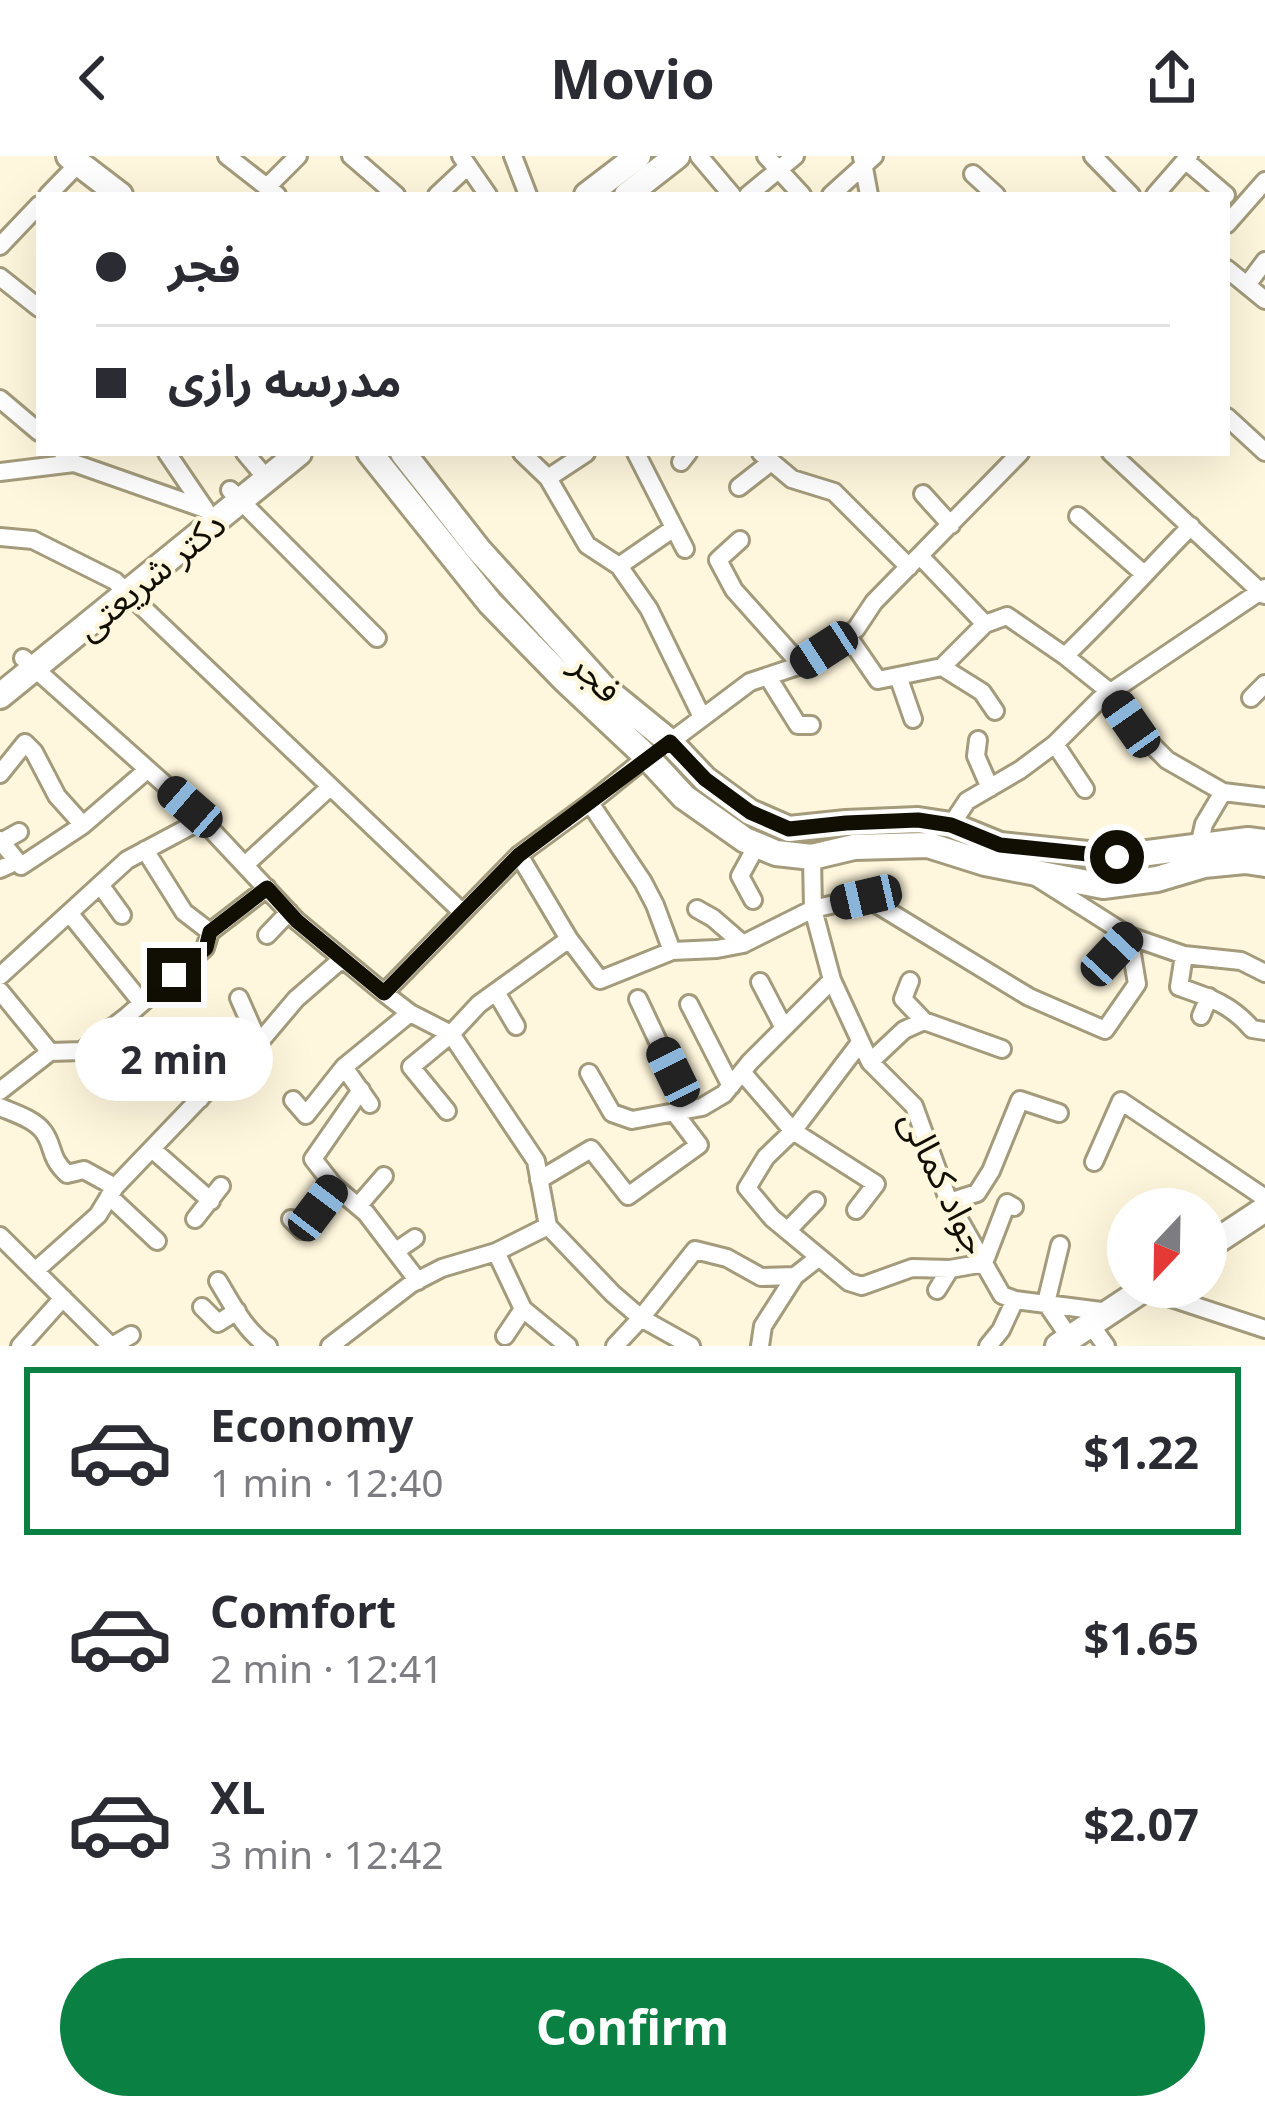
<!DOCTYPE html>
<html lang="en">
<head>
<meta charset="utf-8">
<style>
  :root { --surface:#fff; --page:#f7f7f7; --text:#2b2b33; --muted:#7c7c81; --line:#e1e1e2; --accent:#0b8043 }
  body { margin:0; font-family:"Noto Sans","Noto Sans Arabic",sans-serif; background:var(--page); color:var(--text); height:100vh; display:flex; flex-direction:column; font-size:45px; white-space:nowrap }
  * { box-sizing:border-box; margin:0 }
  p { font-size:39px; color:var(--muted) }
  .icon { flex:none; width:66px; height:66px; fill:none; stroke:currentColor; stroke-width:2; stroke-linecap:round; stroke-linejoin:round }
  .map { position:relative; height:1190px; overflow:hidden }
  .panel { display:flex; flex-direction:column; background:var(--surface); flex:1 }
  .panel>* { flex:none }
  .top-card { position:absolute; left:36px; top:36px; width:1194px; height:264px; border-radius:0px; box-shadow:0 12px 48px #0002; display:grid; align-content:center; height:264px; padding:0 60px; background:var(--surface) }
  .needle { width:78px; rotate:202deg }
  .fabs { position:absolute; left:1107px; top:1032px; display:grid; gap:24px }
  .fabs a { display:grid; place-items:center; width:120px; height:120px; border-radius:50%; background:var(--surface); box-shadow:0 12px 48px #0002; font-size:60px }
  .end { position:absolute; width:54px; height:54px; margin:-27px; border:15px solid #110e04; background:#fff; box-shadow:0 0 0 6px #fff }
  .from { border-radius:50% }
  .bubble { position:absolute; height:84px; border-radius:42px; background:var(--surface); box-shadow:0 12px 48px #0002; font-size:39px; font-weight:700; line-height:84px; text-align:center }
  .car { position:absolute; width:36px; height:72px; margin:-36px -18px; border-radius:15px; box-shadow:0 0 9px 3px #0007; background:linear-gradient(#222 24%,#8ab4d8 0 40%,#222 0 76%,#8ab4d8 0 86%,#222 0) }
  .top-card b { display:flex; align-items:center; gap:42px; height:114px; font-size:45px }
  .top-card b+b { border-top:3px solid var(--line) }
  .top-card i { width:30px; height:30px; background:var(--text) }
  ul { padding:21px 0 0; list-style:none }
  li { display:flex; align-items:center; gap:36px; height:168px; margin:0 24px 18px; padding:0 36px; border:6px solid transparent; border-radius:0px }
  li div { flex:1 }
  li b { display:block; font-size:45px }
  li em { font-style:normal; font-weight:700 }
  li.current { border-color:var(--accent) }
  li>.icon { width:108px; height:108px; stroke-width:1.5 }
  .primary-button { display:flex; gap:24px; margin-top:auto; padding:24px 60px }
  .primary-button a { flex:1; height:138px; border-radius:72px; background:var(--accent); color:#fff; font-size:48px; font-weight:700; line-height:138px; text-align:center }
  header { display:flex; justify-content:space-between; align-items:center; height:156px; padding:0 60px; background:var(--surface); font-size:54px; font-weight:700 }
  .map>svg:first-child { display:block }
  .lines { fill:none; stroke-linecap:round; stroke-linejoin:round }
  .street-casing { stroke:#a39b7b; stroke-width:22 }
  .secondary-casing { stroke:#a39b7b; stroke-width:30 }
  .street { stroke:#fff; stroke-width:16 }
  .secondary { stroke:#fff; stroke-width:24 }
  .route { stroke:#110e04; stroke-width:15 }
  .labels { text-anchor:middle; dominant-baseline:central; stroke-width:9; stroke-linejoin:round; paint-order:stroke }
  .street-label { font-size:36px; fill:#110e04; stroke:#fff7dd }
</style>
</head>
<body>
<header><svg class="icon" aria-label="back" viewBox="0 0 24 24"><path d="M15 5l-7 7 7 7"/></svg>Movio<svg class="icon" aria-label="share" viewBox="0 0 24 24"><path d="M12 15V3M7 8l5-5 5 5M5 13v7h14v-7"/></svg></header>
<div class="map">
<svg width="1265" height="1190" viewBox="0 0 1265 1190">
  <rect width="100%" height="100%" fill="#fff7dd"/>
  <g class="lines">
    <defs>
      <path id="street" d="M227,0L277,39
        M351,0L396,39
        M461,0L488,39
        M513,0L528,39
        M699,0L732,39
        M766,0L802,39
        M1093,0L1131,39
        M862,1L869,39
        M1185,4L1226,39
        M973,18L996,39
        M267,31L298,0
        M48,39L78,8
        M437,39L468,10
        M748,39L795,0
        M831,39L874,0
        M1155,39L1189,0
        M1227,68L1265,25
        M0,90L39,49
        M1227,113L1265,144
        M0,121L39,152
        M1247,129L1265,105
        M0,243L39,276
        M1227,261L1265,296
        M63,297L74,307L205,353L167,297
        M245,297L267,323
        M522,297L548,322L587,389L619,410L649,453L702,561
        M636,297L685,393
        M761,297L792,323L834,336L909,411
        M1111,297L1264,439
        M681,306L688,297
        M0,316L74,307
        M548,322L586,297
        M739,331L771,306
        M230,334L377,482
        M923,338L951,369
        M1078,360L1144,418
        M0,381L33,384L115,425L462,756
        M740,384L718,404L734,434L801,509
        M920,400L985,468
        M619,410L674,372
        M847,479L878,524L942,511L985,468L1007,460L1065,500L1110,536L1131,568L1167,604L1223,636
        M1065,500C1109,458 1149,413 1191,370
        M23,502L190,651L297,765L384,837L410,857L451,878L536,1005L548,1070
        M942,511L982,536L995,555
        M898,520L913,563
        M768,521L798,569H811
        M1251,542L1265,528
        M978,584L976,600L990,632
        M670,586L750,526L801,509L856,473L874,446L1020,297
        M1055,588L1085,633
        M0,618L25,587L34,596L57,640L83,669
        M590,647L643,726L655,749L672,795
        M951,669L967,645L1020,614L1055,588L1099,544L1265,432
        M0,684L21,710L83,669L147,614
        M1,686L19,676
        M1199,690L1204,668L1223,636L1265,641
        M145,694L184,756L210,776
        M519,699L569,783L600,824L672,795L717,793L743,788L813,753L865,741L1029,841L1105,874L1137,828L1129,780
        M812,701L813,753L832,824L870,906L914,950L949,1046L1002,1139L1015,1144L1109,1156
        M245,709L330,631
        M0,713L17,705
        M1036,721L1129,780L1184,799L1241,805L1265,817
        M101,730L122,759
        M753,744L740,720L757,689
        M697,753L713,762L743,788
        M70,758L142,847
        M267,779L289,756
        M1112,798L1129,780
        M1184,799L1179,831C1208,841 1231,848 1252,873L1265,875
        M0,820L127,704L202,664
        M910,825L903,843L924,865
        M760,826L784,872
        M0,835L50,896L82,895L126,861L205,792L210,776L267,732
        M496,836L516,870
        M384,837L519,699L590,647L647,601
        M239,842L259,887
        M638,843L690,953
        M689,848L731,930
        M1201,860L1209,841
        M859,888L793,975L766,1001L747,1032L772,1062L849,1126L862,1130L912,1112L950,1113L984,1107L1007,1047L1014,1051
        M147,890L200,943
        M870,906L904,874L924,865L1002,893
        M344,911L370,948
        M742,916L793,975L876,1028L856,1054
        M589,917L612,957L632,964L702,951L724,938L750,906L832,824
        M361,934L313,1003L334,1030L366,1057L418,1125
        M0,935L50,896
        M293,944L306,959L344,911L410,857
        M0,951C14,957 34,963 43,975C55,991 48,1000 67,1018L84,1014L115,1031
        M447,955L411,911L451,878L479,848L569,783
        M152,993L211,1045
        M1094,1006L1121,945L1265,1042
        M539,1024L591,993L628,1040L699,989L674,956
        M109,1040L157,1085
        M949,1046L977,1037L991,1015L1020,944L1059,957
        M358,1050L384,1020
        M195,1063L221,1030
        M291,1063L302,1074L334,1030
        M548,1070L613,1138L641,1162L691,1190
        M788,1074L816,1045
        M0,1080L111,1190
        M1060,1089L1046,1147L1070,1182
        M396,1095L415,1082
        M496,1096L523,1153L568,1190
        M35,1115L98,1059L115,1031L207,935L241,908L296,843L342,803
        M218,1125C232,1148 245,1175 268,1190
        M1144,1133L1265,1173
        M937,1134L950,1113
        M202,1151L218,1167L237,1155
        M1090,1168L1106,1190
        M505,1180L523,1153
        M20,1190L63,1142
        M112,1190L131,1179
        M330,1190L411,1128L442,1112L496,1096L548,1070
        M615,1190L641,1162L695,1094L727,1102L761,1121L795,1120L818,1102
        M760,1190L763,1170L795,1120
        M988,1190L1001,1174L1015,1144"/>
      <path id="secondary" d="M69,0L120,39
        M587,39L638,0
        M627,39L677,0
        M370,297L490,447L564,523L647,601L684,641L745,684L776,697L812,701L854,691L928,689L985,707L1103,730L1157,723L1204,709L1245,705L1265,708
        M403,297L478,393L605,533L670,586L705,623L750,656L789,673L846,667L918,664L951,669L1000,689L1117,701L1248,684L1265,686
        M0,540L299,297
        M1206,1092L1265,1053
        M1058,1190L1147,1131"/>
    </defs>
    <use href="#street" class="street-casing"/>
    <use href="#secondary" class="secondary-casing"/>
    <use href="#street" class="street"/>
    <use href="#secondary" class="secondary"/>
  </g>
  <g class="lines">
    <path class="route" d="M174,819L206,792L210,776L267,732L297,765L384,837L519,699L670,586L705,623L750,656L789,673L846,667L918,664L951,669L1000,689L1117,701"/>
  </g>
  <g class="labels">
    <g class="street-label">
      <text transform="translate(150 419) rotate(-39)">دکتر شریعتی</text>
      <text transform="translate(597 521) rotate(45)">فجر</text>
      <text transform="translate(945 1026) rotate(64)">جواد کمالی</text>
    </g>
  </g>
</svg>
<div class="fabs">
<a><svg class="needle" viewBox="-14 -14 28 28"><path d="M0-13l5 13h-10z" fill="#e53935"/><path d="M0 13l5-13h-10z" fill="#7c7c81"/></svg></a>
</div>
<i class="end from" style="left:1117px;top:701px"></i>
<i class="end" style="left:174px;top:819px"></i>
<div class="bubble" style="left:75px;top:861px;width:198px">2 min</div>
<i class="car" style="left:824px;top:494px;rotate:237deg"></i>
<i class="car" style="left:1131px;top:568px;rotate:325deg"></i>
<i class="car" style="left:190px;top:651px;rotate:311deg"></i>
<i class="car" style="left:866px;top:741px;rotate:257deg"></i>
<i class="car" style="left:1112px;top:798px;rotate:43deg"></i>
<i class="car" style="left:673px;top:916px;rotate:334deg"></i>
<i class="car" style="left:318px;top:1052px;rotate:37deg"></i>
<div class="top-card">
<b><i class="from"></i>فجر</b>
<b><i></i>مدرسه رازی</b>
</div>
</div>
<section class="panel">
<ul>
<li class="current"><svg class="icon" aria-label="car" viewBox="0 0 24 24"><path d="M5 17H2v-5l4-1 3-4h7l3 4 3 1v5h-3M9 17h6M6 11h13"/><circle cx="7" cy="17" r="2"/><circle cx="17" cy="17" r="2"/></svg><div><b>Economy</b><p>1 min · 12:40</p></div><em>$1.22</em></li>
<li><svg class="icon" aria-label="car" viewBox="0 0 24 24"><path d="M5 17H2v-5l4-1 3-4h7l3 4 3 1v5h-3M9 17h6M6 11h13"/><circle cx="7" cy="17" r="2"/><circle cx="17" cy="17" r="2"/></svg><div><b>Comfort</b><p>2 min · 12:41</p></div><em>$1.65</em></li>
<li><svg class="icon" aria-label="car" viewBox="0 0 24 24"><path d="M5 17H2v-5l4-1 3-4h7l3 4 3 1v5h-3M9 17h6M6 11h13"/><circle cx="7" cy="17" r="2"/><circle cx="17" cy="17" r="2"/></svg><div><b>XL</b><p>3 min · 12:42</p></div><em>$2.07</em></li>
</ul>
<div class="primary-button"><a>Confirm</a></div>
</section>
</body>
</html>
